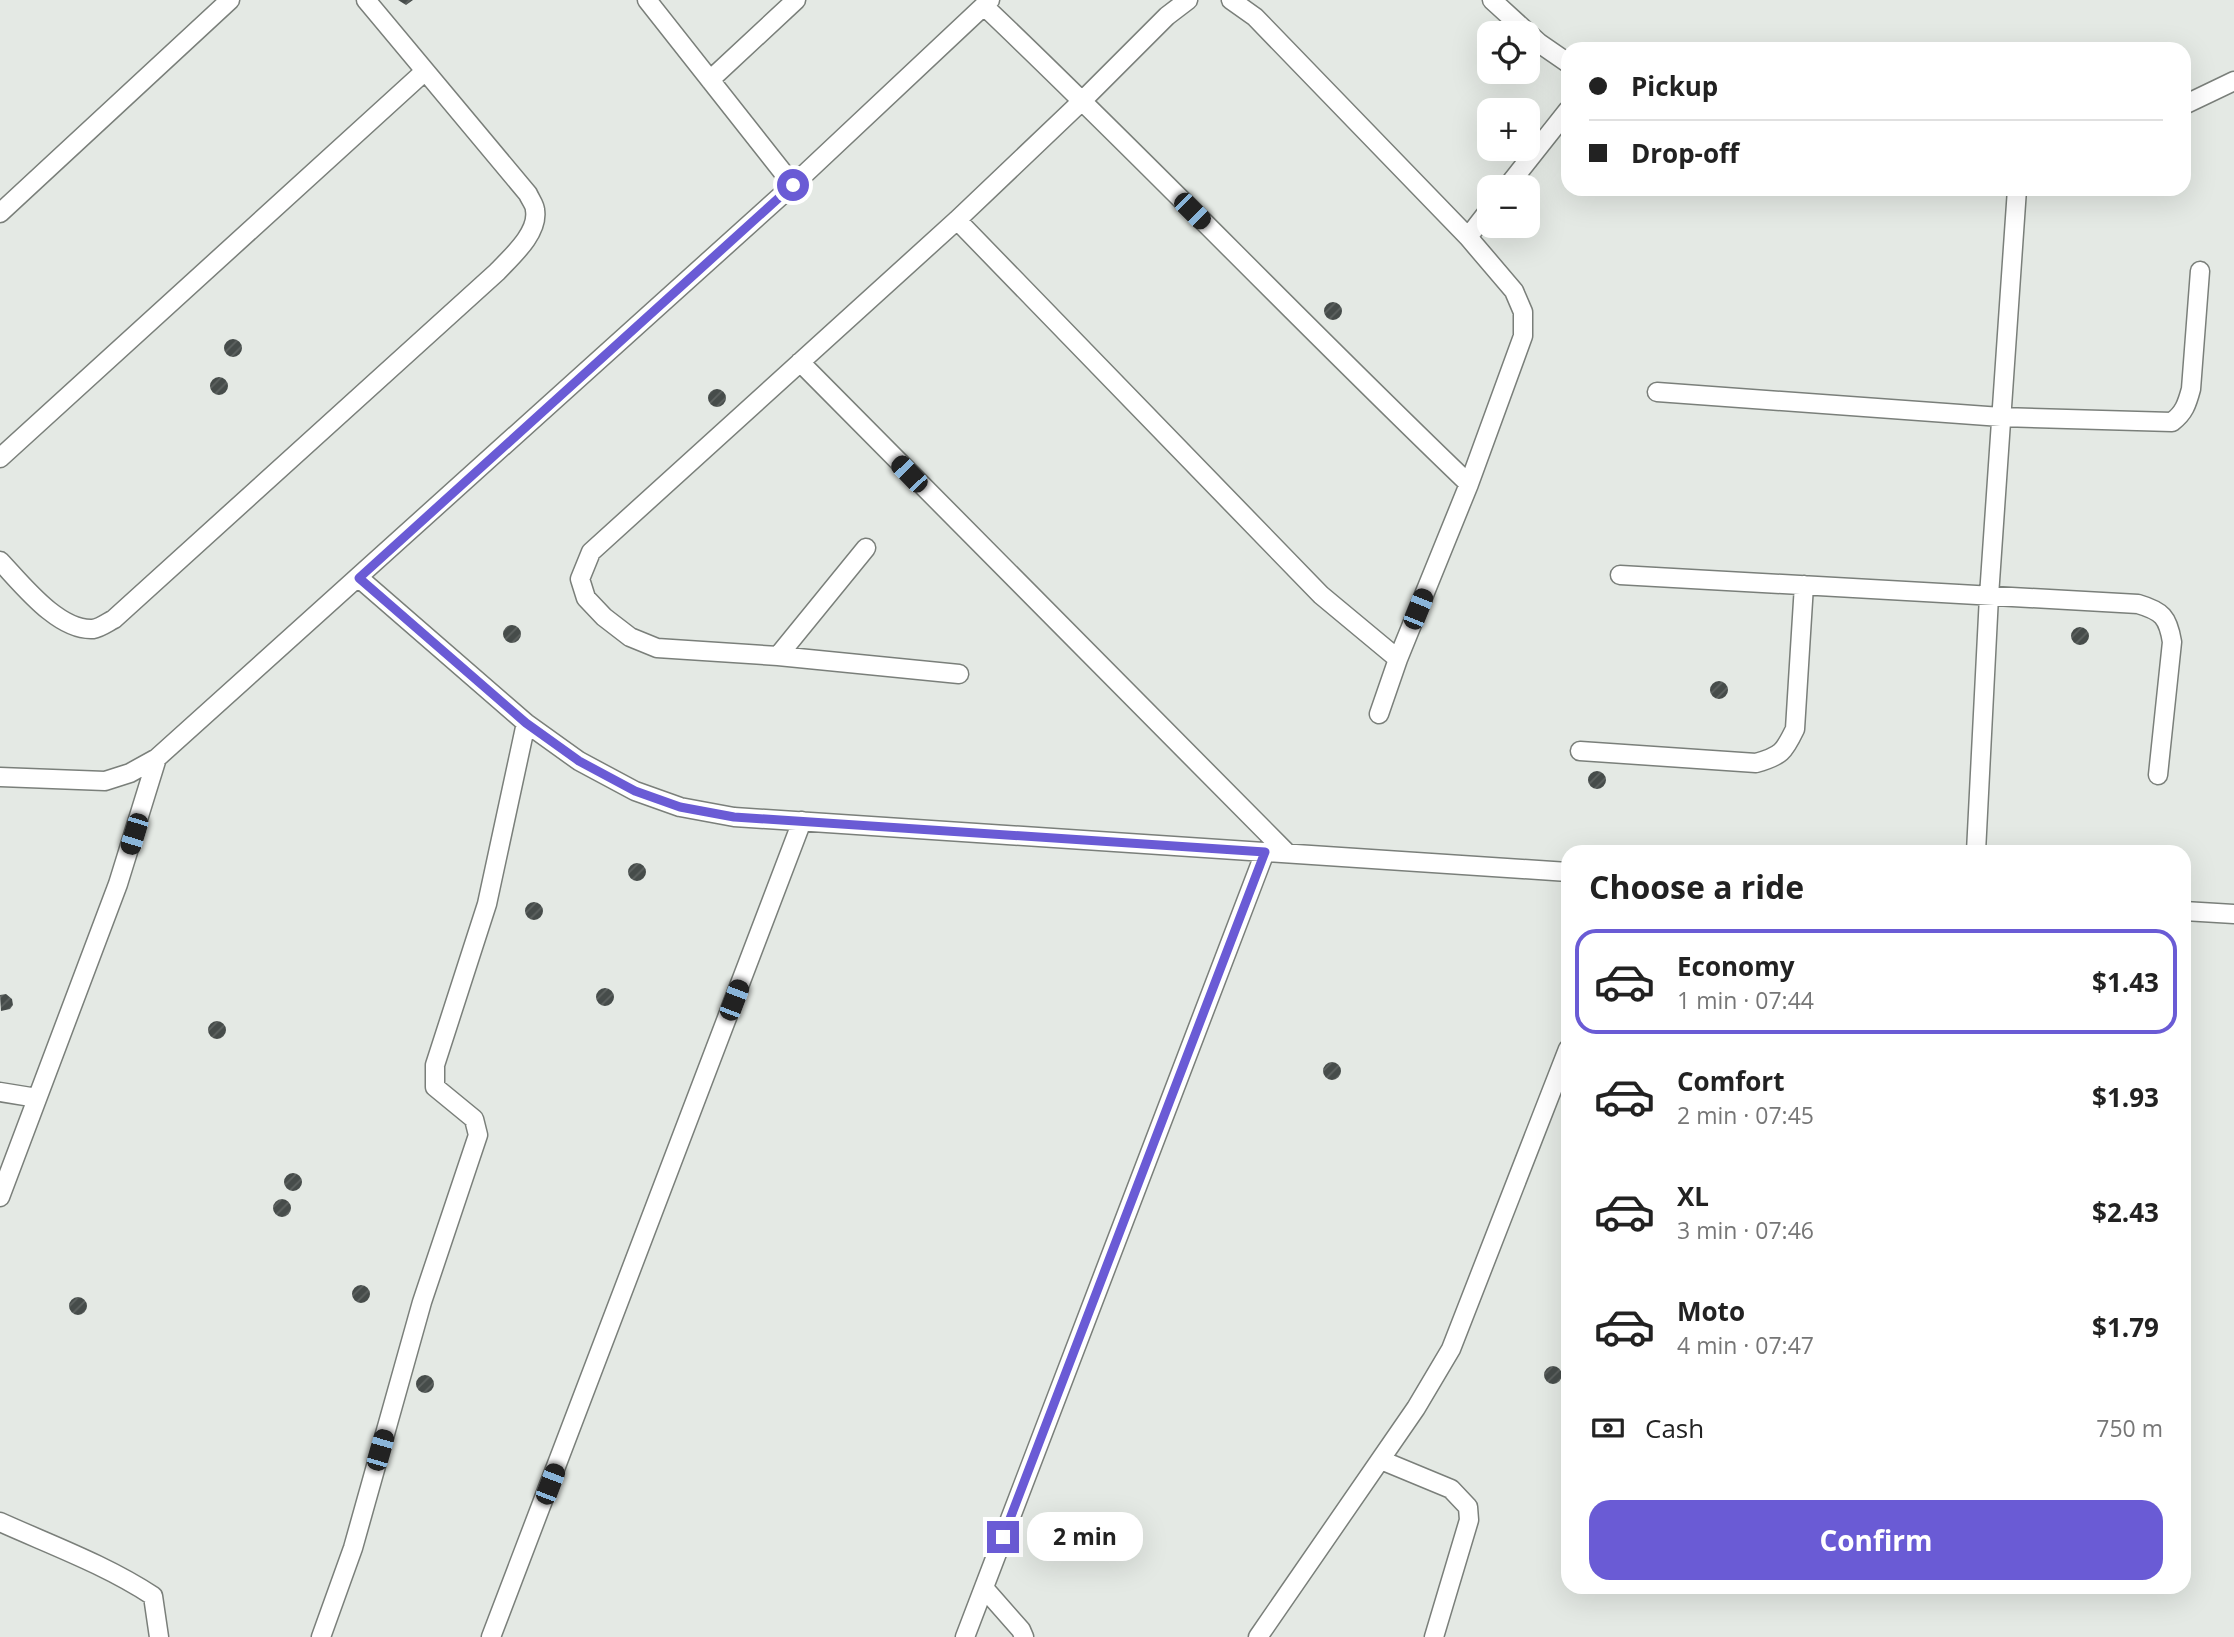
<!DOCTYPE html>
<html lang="en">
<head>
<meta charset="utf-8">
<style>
  :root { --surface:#fff; --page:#f6f6f6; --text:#222; --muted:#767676; --line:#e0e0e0; --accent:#6a5bd5 }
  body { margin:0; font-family:"Open Sans",sans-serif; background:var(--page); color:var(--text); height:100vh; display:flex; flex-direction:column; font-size:26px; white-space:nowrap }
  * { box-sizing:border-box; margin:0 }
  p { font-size:23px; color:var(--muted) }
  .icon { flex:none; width:38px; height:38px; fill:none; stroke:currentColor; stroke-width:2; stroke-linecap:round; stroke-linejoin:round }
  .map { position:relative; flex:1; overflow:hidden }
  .sheet { position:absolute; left:1561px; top:845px; width:630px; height:749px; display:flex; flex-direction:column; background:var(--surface); border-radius:21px; box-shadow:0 7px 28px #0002 }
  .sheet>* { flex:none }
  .banner { position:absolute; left:1561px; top:42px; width:630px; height:154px; border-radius:21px; box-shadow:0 7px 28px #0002; display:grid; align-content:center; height:154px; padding:0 28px; background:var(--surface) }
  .fabs { position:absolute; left:1477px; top:21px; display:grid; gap:14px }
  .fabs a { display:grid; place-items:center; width:63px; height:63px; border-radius:14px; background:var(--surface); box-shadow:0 7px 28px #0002; font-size:35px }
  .end { position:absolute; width:32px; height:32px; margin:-16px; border:9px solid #6a5bd5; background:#fff; box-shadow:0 0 0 4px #fff }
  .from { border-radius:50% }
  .bubble { position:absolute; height:49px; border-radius:21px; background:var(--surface); box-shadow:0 7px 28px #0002; font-size:23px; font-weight:700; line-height:49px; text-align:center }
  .car { position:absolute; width:21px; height:42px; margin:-21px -10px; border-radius:9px; box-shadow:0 0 5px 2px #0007; background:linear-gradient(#222 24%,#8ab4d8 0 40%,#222 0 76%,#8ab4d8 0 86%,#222 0) }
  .banner b { display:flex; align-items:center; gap:24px; height:66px; font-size:26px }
  .banner b+b { border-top:2px solid var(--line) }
  .banner i { width:18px; height:18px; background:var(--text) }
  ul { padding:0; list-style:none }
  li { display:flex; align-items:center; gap:21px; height:105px; margin:0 14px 10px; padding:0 14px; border:4px solid transparent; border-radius:21px }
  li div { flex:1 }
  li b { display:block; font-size:26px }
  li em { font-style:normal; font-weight:700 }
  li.on { border-color:var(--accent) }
  li>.icon { width:63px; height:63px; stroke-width:1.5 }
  h2 { padding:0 28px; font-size:32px; line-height:84px }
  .pay { display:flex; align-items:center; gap:18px; height:77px; padding:0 28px; font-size:26px }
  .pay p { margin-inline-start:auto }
  .button { display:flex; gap:14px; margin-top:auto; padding:14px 28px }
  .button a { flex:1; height:80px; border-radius:21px; background:var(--accent); color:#fff; font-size:28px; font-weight:700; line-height:80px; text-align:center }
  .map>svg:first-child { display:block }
  .building { fill:url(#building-hatch) }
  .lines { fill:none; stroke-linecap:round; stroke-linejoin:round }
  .minor-casing { stroke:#7a7f7a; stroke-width:21 }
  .minor { stroke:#fff; stroke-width:18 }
  .route { stroke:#6a5bd5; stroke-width:9 }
</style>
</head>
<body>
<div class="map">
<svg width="2234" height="1637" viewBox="0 0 2234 1637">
  <defs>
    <pattern id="building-hatch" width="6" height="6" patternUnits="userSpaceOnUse" patternTransform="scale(1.75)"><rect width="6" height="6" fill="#464c4a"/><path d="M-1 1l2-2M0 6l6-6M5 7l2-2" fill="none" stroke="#5e6361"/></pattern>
  </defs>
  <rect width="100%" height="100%" fill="#e4e9e4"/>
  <path class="building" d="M398,0H413L406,5Z
    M1324 311a9 9 0 1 1 18 0a9 9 0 1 1-18 0Z
    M224 348a9 9 0 1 1 18 0a9 9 0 1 1-18 0Z
    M210 386a9 9 0 1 1 18 0a9 9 0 1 1-18 0Z
    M708 398a9 9 0 1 1 18 0a9 9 0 1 1-18 0Z
    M503 634a9 9 0 1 1 18 0a9 9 0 1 1-18 0Z
    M2071 636a9 9 0 1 1 18 0a9 9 0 1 1-18 0Z
    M1710 690a9 9 0 1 1 18 0a9 9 0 1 1-18 0Z
    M1588 780a9 9 0 1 1 18 0a9 9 0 1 1-18 0Z
    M628 872a9 9 0 1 1 18 0a9 9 0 1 1-18 0Z
    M525 911a9 9 0 1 1 18 0a9 9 0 1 1-18 0Z
    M596 997a9 9 0 1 1 18 0a9 9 0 1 1-18 0Z
    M6,994L12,999L13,1005L10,1009L1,1011L0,995Z
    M208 1030a9 9 0 1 1 18 0a9 9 0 1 1-18 0Z
    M1323 1071a9 9 0 1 1 18 0a9 9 0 1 1-18 0Z
    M284 1182a9 9 0 1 1 18 0a9 9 0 1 1-18 0Z
    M273 1208a9 9 0 1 1 18 0a9 9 0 1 1-18 0Z
    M352 1294a9 9 0 1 1 18 0a9 9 0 1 1-18 0Z
    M69 1306a9 9 0 1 1 18 0a9 9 0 1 1-18 0Z
    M1544 1375a9 9 0 1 1 18 0a9 9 0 1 1-18 0Z
    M416 1384a9 9 0 1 1 18 0a9 9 0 1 1-18 0Z"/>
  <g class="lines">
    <defs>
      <path id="minor" d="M647,0L793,185
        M1231,0L1255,17L1468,237L1514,291L1523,312V336L1469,484L1398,659L1379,714
        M1492,0L1539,43L1568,63
        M984,6C1148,162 1305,327 1469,484
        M710,80L796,0
        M2184,105L2234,81
        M1507,187L1568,110
        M0,213L230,0
        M957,220L1321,595L1398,659
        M1468,237L1489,210
        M800,362L1287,853
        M1657,392L2001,417L2172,422C2184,413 2187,404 2191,389L2200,271
        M0,458L424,72
        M0,561C22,584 58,631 93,629C100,628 108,622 114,619L497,272C511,257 539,233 535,210C535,205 530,199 528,194L366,0
        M1620,575L2138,604C2162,611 2168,617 2172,642L2158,775
        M359,578L526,723L579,761L635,791L680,807L734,817L1568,872
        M778,656L866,548
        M959,674L778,656L657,648L630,637L604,617L586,598L580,579L591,552L957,220L1083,100L1167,16L1188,0
        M1580,751L1756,763C1781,756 1784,752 1795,729L1804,585
        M0,777L105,781L130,773L157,758L793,185L990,0
        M1976,852L1989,596L2017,189
        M2184,911L2234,914
        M0,1092L37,1098
        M0,1197L118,884L157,758
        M1381,1460L1451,1489L1468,1507L1469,1520L1434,1637
        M0,1522C51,1545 106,1565 153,1596L159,1637
        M984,1588L1021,1630L1024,1637
        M321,1637L353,1548L422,1302L478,1135L474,1119L435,1087V1065L487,904L526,723
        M491,1637L802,821
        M965,1637L1265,852
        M1258,1637L1416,1408L1451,1349L1568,1049"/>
    </defs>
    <use href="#minor" class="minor-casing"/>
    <use href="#minor" class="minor"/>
  </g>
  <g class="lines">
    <path class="route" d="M793,185L359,578L526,723L579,761L635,791L680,807L734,817L1265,852L1003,1537"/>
  </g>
</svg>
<div class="fabs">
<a><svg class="icon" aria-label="locate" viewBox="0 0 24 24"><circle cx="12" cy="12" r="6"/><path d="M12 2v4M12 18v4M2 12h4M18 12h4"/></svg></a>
<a>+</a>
<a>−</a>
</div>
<i class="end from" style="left:793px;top:185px"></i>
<i class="end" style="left:1003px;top:1537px"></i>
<div class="bubble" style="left:1027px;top:1512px;width:116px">2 min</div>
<i class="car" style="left:1192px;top:211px;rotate:135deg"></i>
<i class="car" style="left:909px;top:474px;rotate:316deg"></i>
<i class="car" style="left:1418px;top:609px;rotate:22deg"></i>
<i class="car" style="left:134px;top:834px;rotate:197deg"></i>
<i class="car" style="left:734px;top:1000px;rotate:21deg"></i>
<i class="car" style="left:380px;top:1450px;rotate:16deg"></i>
<i class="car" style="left:550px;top:1484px;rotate:21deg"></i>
<div class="banner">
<b><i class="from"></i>Pickup</b>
<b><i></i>Drop-off</b>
</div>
<section class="sheet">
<h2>Choose a ride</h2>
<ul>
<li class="on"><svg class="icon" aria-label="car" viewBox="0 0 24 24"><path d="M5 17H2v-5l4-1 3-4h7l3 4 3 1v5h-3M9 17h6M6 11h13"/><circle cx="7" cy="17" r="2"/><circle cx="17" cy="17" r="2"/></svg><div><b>Economy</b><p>1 min · 07:44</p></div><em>$1.43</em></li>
<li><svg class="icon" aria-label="car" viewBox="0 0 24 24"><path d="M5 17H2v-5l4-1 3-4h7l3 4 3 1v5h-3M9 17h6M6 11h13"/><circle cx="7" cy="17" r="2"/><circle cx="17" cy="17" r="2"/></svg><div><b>Comfort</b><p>2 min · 07:45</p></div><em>$1.93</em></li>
<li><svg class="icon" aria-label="car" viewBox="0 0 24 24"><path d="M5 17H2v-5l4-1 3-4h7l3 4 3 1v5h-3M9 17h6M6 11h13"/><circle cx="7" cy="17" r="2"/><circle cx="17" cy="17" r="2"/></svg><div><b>XL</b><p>3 min · 07:46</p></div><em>$2.43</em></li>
<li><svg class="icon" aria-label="car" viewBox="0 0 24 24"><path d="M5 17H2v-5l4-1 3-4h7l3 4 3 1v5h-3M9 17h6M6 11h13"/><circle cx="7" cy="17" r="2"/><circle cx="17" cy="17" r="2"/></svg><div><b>Moto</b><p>4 min · 07:47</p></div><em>$1.79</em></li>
</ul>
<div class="pay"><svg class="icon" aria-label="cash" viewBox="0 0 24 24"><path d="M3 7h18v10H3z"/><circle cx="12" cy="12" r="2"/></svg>Cash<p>750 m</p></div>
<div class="button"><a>Confirm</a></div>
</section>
</div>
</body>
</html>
